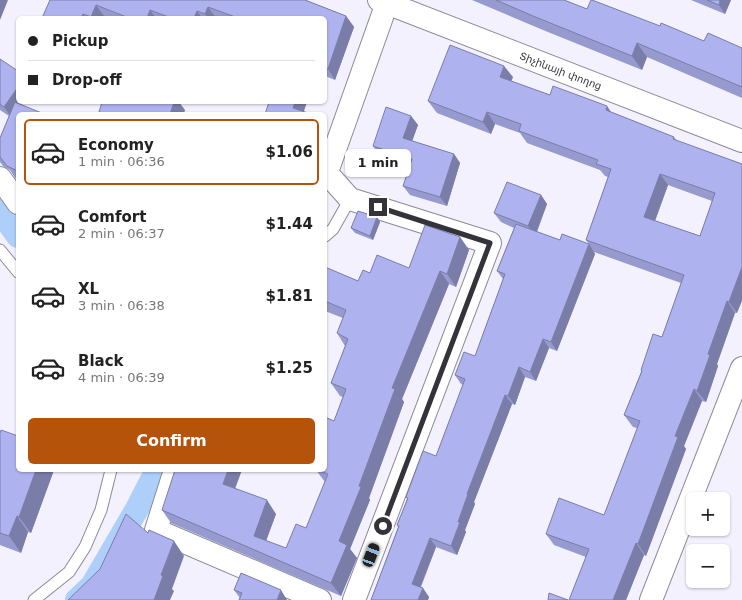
<!DOCTYPE html>
<html lang="en">
<head>
<meta charset="utf-8">
<style>
  :root { --surface:#fff; --page:#f6f6f6; --text:#222; --muted:#767676; --line:#e0e0e0; --accent:#b45309 }
  body { margin:0; font-family:"DejaVu Sans","Noto Sans Armenian",sans-serif; background:var(--page); color:var(--text); height:100vh; display:flex; flex-direction:column; font-size:15px; white-space:nowrap }
  * { box-sizing:border-box; margin:0 }
  p { font-size:13px; color:var(--muted) }
  .icon { flex:none; width:22px; height:22px; fill:none; stroke:currentColor; stroke-width:2; stroke-linecap:round; stroke-linejoin:round }
  .map { position:relative; flex:1; overflow:hidden }
  .panel { position:absolute; left:16px; top:112px; width:311px; height:360px; display:flex; flex-direction:column; background:var(--surface); border-radius:6px; box-shadow:0 1px 3px #0004 }
  .panel>* { flex:none }
  .top-card { position:absolute; left:16px; top:16px; width:311px; height:88px; border-radius:6px; box-shadow:0 1px 3px #0004; display:grid; align-content:center; height:88px; padding:0 12px; background:var(--surface) }
  .buttons { position:absolute; left:686px; top:492px; display:grid; gap:8px }
  .buttons a { display:grid; place-items:center; width:44px; height:44px; border-radius:6px; background:var(--surface); box-shadow:0 1px 3px #0004; font-size:20px }
  .end { position:absolute; width:18px; height:18px; margin:-9px; border:5px solid #343339; background:#fff; box-shadow:0 0 0 2px #fff }
  .from { border-radius:50% }
  .bubble { position:absolute; height:28px; border-radius:6px; background:var(--surface); box-shadow:0 1px 3px #0004; font-size:13px; font-weight:700; line-height:28px; text-align:center }
  .car { position:absolute; width:12px; height:24px; margin:-12px -6px; border-radius:5px; box-shadow:0 0 3px 1px #0007; background:linear-gradient(#222 24%,#8ab4d8 0 40%,#222 0 76%,#8ab4d8 0 86%,#222 0) }
  .top-card b { display:flex; align-items:center; gap:14px; height:38px; font-size:15px }
  .top-card b+b { border-top:1px solid var(--line) }
  .top-card i { width:10px; height:10px; background:var(--text) }
  ul { padding:7px 0 0; list-style:none }
  li { display:flex; align-items:center; gap:12px; height:66px; margin:0 8px 6px; padding:0 4px; border:2px solid transparent; border-radius:6px }
  li div { flex:1 }
  li b { display:block; font-size:15px }
  li em { font-style:normal; font-weight:700 }
  li.active { border-color:var(--accent) }
  li>.icon { width:36px; height:36px; stroke-width:1.5 }
  .cta { display:flex; gap:8px; margin-top:auto; padding:8px 12px }
  .cta a { flex:1; height:46px; border-radius:6px; background:var(--accent); color:#fff; font-size:16px; font-weight:700; line-height:46px; text-align:center }
  .map>svg:first-child { display:block }
  .lines { fill:none; stroke-linecap:round; stroke-linejoin:round }
  .canal { stroke:#aecff9; stroke-width:24 }
  .service-casing { stroke:#8b8a98; stroke-width:13 }
  .minor-casing { stroke:#8b8a98; stroke-width:24 }
  .secondary-casing { stroke:#8b8a98; stroke-width:24 }
  .service { stroke:#fff; stroke-width:11 }
  .minor { stroke:#fff; stroke-width:22 }
  .secondary { stroke:#fff; stroke-width:22 }
  .wall { fill:#969ace; fill-rule:evenodd }
  .shaded-wall { fill:#7a7da7 }
  .building { fill:#aeb3ef; stroke:#7a7da7; fill-rule:evenodd }
  .route { stroke:#343339; stroke-width:5 }
  .labels { text-anchor:middle; dominant-baseline:central; stroke-width:3; stroke-linejoin:round; paint-order:stroke }
  .street-label { font-size:10px; fill:#343339; stroke:#fff }
</style>
</head>
<body>
<div class="map">
<svg width="742" height="600" viewBox="0 0 742 600">
  <rect width="100%" height="100%" fill="#f2f1fd"/>
  <g class="lines">
    <path class="canal" d="M0,211L18,236
      M77,600L92,586L137,509L157,470"/>
    <defs>
      <path id="service" d="M325,236L333,229L350,199
        M0,250L18,272
        M34,600L69,572L85,547L101,510L111,470"/>
      <path id="minor" d="M325,171L350,199L490,243L354,600
        M327,172L388,0
        M0,178L18,203
        M175,470L156,530L320,600
        M651,600L742,368"/>
      <g id="secondary">
        <path id="s1" d="M379,0L742,141"/>
      </g>
    </defs>
    <use href="#service" class="service-casing"/>
    <use href="#minor" class="minor-casing"/>
    <use href="#secondary" class="secondary-casing"/>
    <use href="#service" class="service"/>
    <use href="#minor" class="minor"/>
    <use href="#secondary" class="secondary"/>
  </g>
  <path class="wall" d="M50,0H305L346,16L354,27L335,80L325,76V18H109L104,16L103,18H42Z
    M472,0H564L587,9L660,26L704,41L742,48V98L647,57L642,70L543,30Z
    M691,0H731L725,14Z
    M0,59L18,102H23L21,105L18,114V180L16,179L10,170L3,166L0,162V138L9,116L0,110Z
    M513,77L511,81L550,95L611,112L674,137L677,141L742,164L737,313H735L717,364L718,366L706,402L702,401L684,446L686,449L646,556L644,555L626,600H569L586,557L554,545L546,534L604,515L637,428L633,427L624,415L641,372V370L662,337L681,283L594,252L595,254L557,351L549,348L536,381L525,377L515,405L512,404L474,502L475,504L465,530L466,532L457,555L436,547L421,587L429,597L428,600H371L398,527L397,525L407,499L406,497L436,456L463,385L461,384L455,375L475,356L503,279L497,271L514,228L501,222L494,213L541,195L547,204L537,232L560,240L589,244L586,240L608,177L605,176L600,170L527,143L520,133L495,124L491,134L437,113L428,101ZM668,185L712,201L700,236L655,221Z
    M411,116L418,125L412,141L454,154L460,163L447,206L410,195L403,186L410,166L379,155L373,146Z
    M377,217L380,222L373,240L355,233L351,228Z
    M460,237L469,250L456,287L449,284L402,399L404,402L369,498L370,500L350,549L357,558L341,596L171,523L162,510L235,488L276,514L266,541L286,548L306,528L325,482L316,470H325V417L334,421L343,397L340,396L331,383L345,346L337,333L343,318L325,311V267L358,281L370,273L409,268Z
    M0,433L18,470H54L31,533L28,532L21,553L0,545Z
    M234,590L287,600L240,598Z"/>
  <path class="shaded-wall" d="M0,0H8L0,20Z
    M720,0H731L725,14L719,5Z
    M96,5L104,16L103,18H91V17Z
    M208,7L216,18H208L205,14Z
    M150,10L156,18H147Z
    M197,11L202,18H194Z
    M83,14L86,18H81Z
    M346,16L354,27L335,80L328,69Z
    M637,43L647,57L642,70L632,56Z
    M504,66L513,77L508,89L500,77Z
    M18,87V102H23L12,118L4,107Z
    M174,102H179L185,110L184,114H170Z
    M295,102H307L303,114L293,108Z
    M607,106L615,118L606,110Z
    M487,112L495,124L491,134L483,122Z
    M411,116L418,125L410,147L403,138Z
    M454,154L460,163L447,206L440,197Z
    M660,174L668,185L652,229L644,217Z
    M541,195L547,204L535,236L528,226Z
    M377,217L380,222L373,240L370,236Z
    M460,237L469,250L456,287L447,274Z
    M589,244L595,254L557,351L551,342Z
    M742,267V301L737,313L729,302Z
    M440,271L449,284L402,399L404,402L369,498L370,500L350,549L357,558L341,596L331,583L339,541L359,486L392,388Z
    M727,301L735,313L717,364L718,366L706,402L697,391L708,354Z
    M543,339L549,348L536,381L530,372Z
    M519,367L525,377L515,405L508,396Z
    M694,389L702,401L684,446L686,449L646,556L638,544L675,436Z
    M505,395L512,404L474,502L475,504L465,530L466,532L457,555L451,546L458,522L467,494Z
    M36,470H54L31,533L19,517Z
    M228,470H242L232,497L223,484Z
    M267,500L276,514L263,549L254,536Z
    M17,516L28,532L21,553L9,536Z
    M430,538L436,547L418,593L412,584Z
    M174,541L184,556L172,589L174,591L170,600H154L161,575Z
    M636,543L644,555L626,600H613Z
    M423,588L429,597L428,600H418Z
    M281,590L287,600H277Z"/>
  <path class="building" d="M50,0H305L346,16L328,69L325,68V18H238L208,7L205,14L197,11L194,18H171L150,10L147,18H129L96,5L91,17L83,14L81,18H42Z
    M496,0H564L587,9L591,0H592L660,26L661,23L704,41L708,33L742,48V87L637,43L632,56L533,16Z
    M707,0H720L719,5Z
    M450,45L504,66L500,77L550,95L553,86L607,106L606,110L674,137L673,139L742,164V267L729,302L727,301L708,354L710,355L697,391L694,389L675,436L678,437L638,544L636,543L613,600H569L589,549L546,534L559,498L604,515L640,421L624,415L642,371L641,370L653,334L662,337L684,275L586,240L611,169L596,164L598,160L519,131L521,124L487,112L483,122L428,101ZM660,174L715,193L700,236L644,217Z
    M0,59L18,71V87L4,107L0,104Z
    M15,102L44,114H18V171L7,166L0,157V138Z
    M102,102H174L170,114H107L99,112Z
    M269,102H295L293,108L308,113V114H265Z
    M386,107L411,116L403,138L454,154L440,197L403,186L412,159L373,146Z
    M507,182L541,195L528,226L494,213Z
    M358,211L377,217L370,236L351,228Z
    M516,224L560,240L562,234L589,244L551,342L543,339L530,372L519,367L508,396L505,395L467,494H468L458,522H460L451,546L430,538L412,584L423,588L418,600H371L399,526L397,525L408,498L406,497L423,451L436,456L465,379L455,375L464,352L475,356L505,274L497,271Z
    M425,225L460,237L447,274L440,271L392,388L395,389L359,486L361,487L339,541L347,545L331,583L162,510L175,470H228L223,484L267,500L254,536L286,548L296,524L306,528L328,474L318,470H325V417L334,421L346,389L331,383L348,339L337,333L346,310L325,301V267L358,281L363,270L370,273L377,255L409,268Z
    M1,430L18,436V470H36L19,517L17,516L9,536L0,533V433Z
    M126,514L148,533L149,530L174,541L161,575L163,576L154,600H68L100,569Z
    M241,573L281,590L277,600H239L242,593L234,590Z
    M549,593L568,600H548Z"/>
  <g class="lines">
    <path class="route" d="M378,207L490,243L383,526"/>
  </g>
  <g class="labels">
    <g class="street-label">
      <text stroke="none"><textPath href="#s1" startOffset="195">Տիչինայի փողոց</textPath></text>
    </g>
  </g>
</svg>
<div class="buttons">
<a>+</a>
<a>−</a>
</div>
<i class="end from" style="left:383px;top:526px"></i>
<i class="end" style="left:378px;top:207px"></i>
<div class="bubble" style="left:345px;top:149px;width:66px">1 min</div>
<i class="car" style="left:371px;top:555px;rotate:21deg"></i>
<div class="top-card">
<b><i class="from"></i>Pickup</b>
<b><i></i>Drop-off</b>
</div>
<section class="panel">
<ul>
<li class="active"><svg class="icon" aria-label="car" viewBox="0 0 24 24"><path d="M5 17H2v-5l4-1 3-4h7l3 4 3 1v5h-3M9 17h6M6 11h13"/><circle cx="7" cy="17" r="2"/><circle cx="17" cy="17" r="2"/></svg><div><b>Economy</b><p>1 min · 06:36</p></div><em>$1.06</em></li>
<li><svg class="icon" aria-label="car" viewBox="0 0 24 24"><path d="M5 17H2v-5l4-1 3-4h7l3 4 3 1v5h-3M9 17h6M6 11h13"/><circle cx="7" cy="17" r="2"/><circle cx="17" cy="17" r="2"/></svg><div><b>Comfort</b><p>2 min · 06:37</p></div><em>$1.44</em></li>
<li><svg class="icon" aria-label="car" viewBox="0 0 24 24"><path d="M5 17H2v-5l4-1 3-4h7l3 4 3 1v5h-3M9 17h6M6 11h13"/><circle cx="7" cy="17" r="2"/><circle cx="17" cy="17" r="2"/></svg><div><b>XL</b><p>3 min · 06:38</p></div><em>$1.81</em></li>
<li><svg class="icon" aria-label="car" viewBox="0 0 24 24"><path d="M5 17H2v-5l4-1 3-4h7l3 4 3 1v5h-3M9 17h6M6 11h13"/><circle cx="7" cy="17" r="2"/><circle cx="17" cy="17" r="2"/></svg><div><b>Black</b><p>4 min · 06:39</p></div><em>$1.25</em></li>
</ul>
<div class="cta"><a>Confirm</a></div>
</section>
</div>
</body>
</html>
